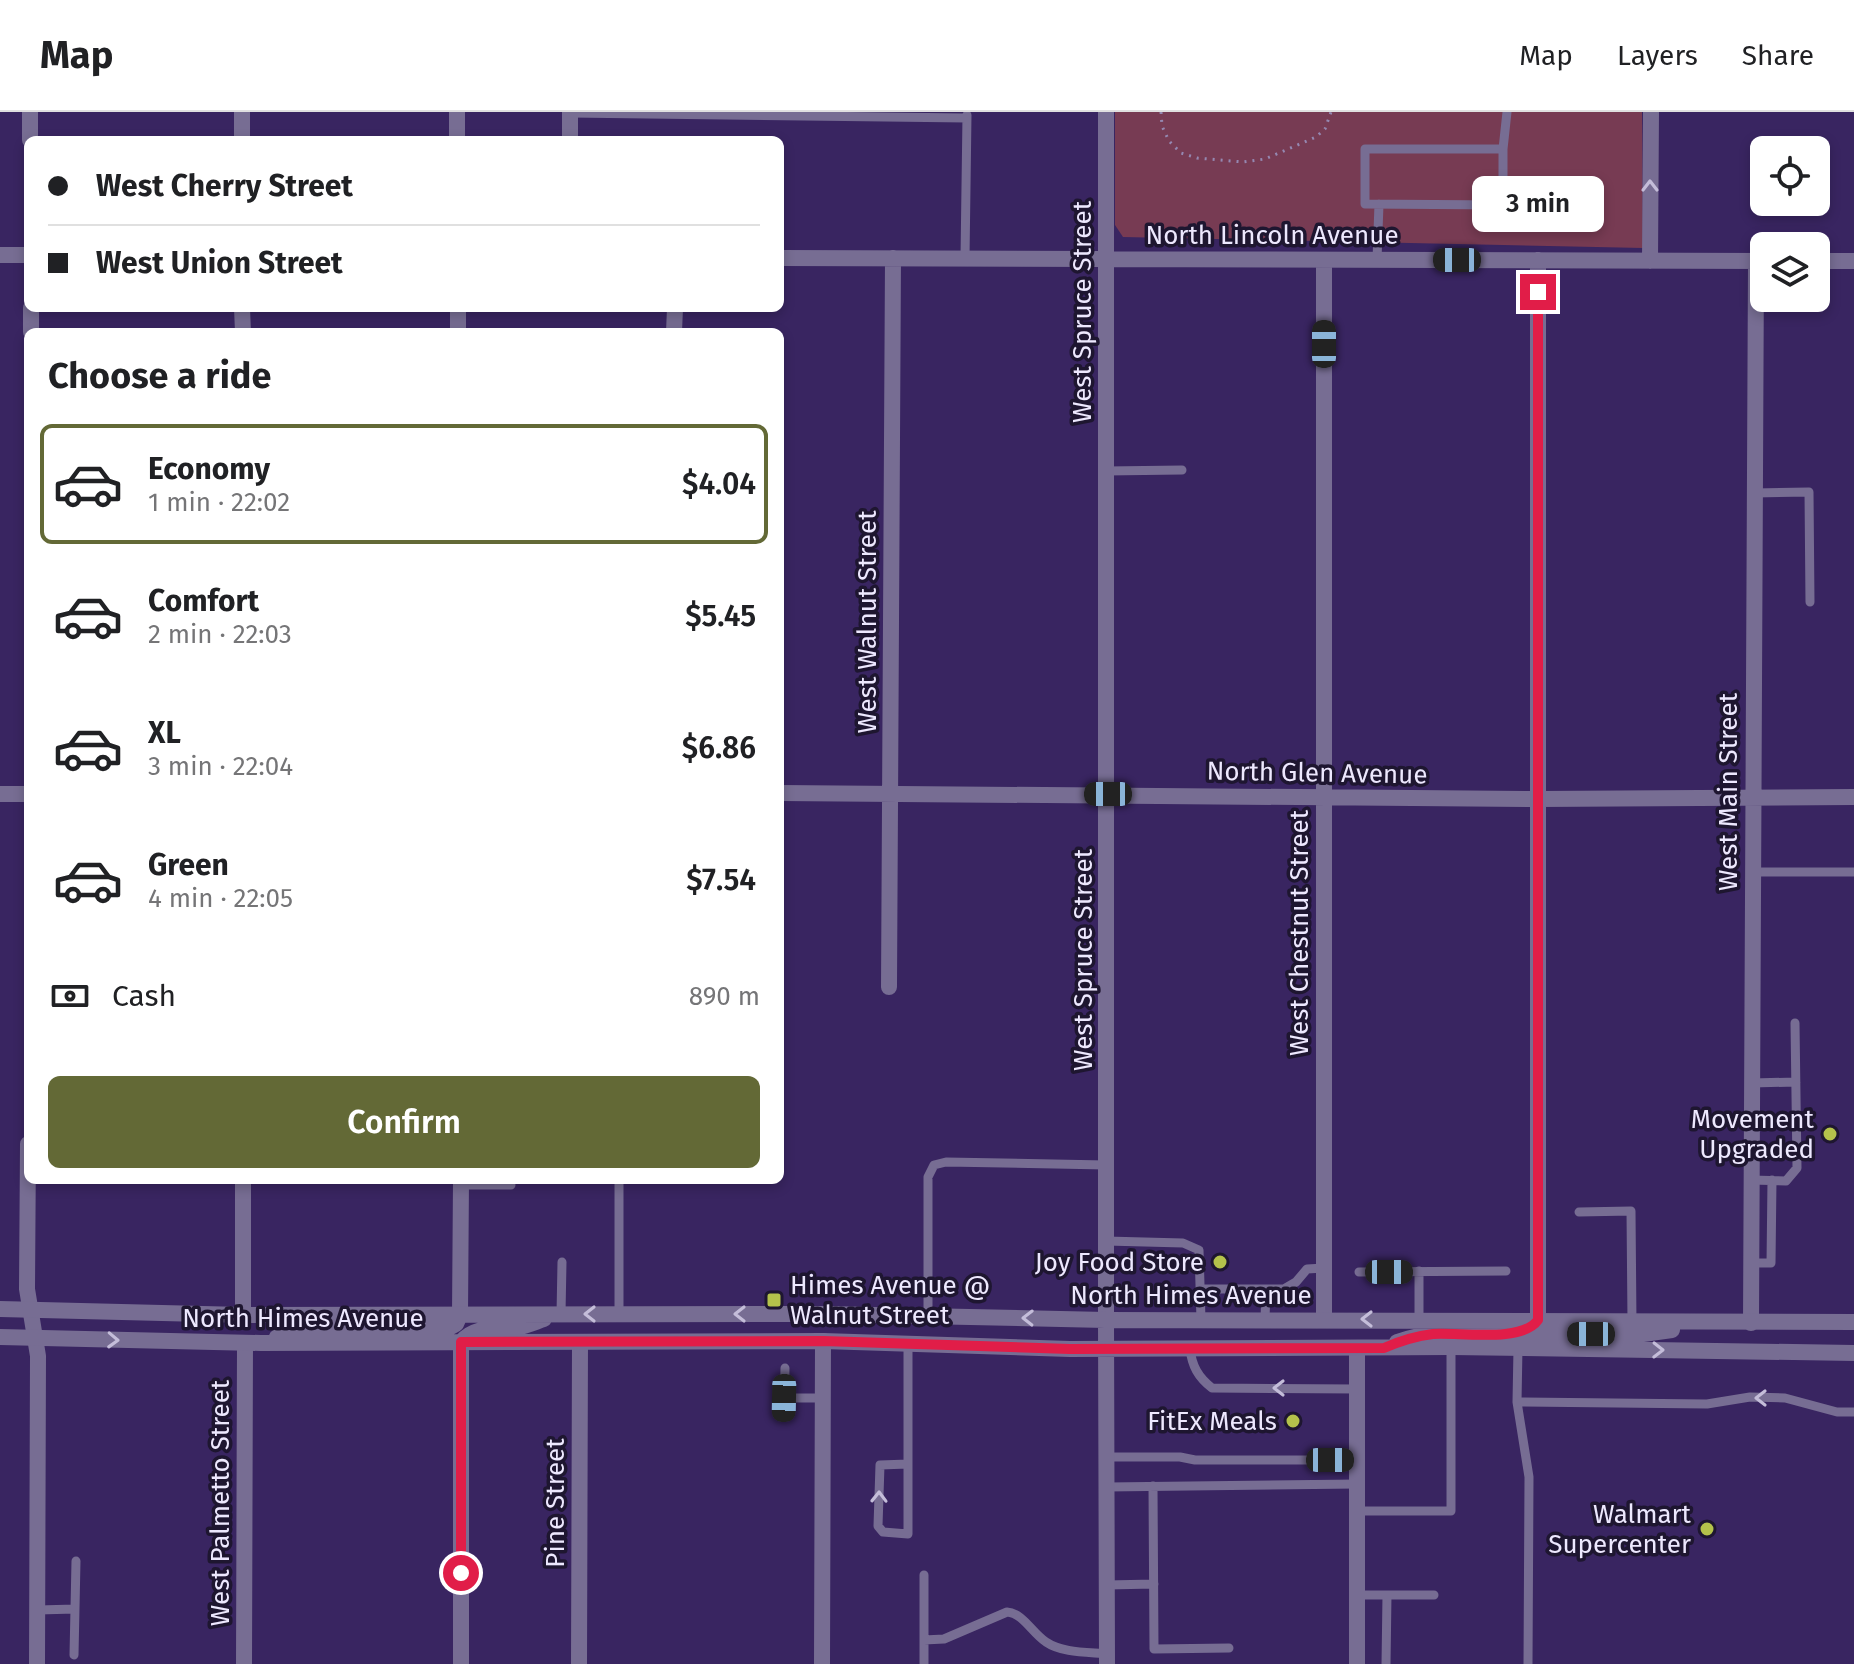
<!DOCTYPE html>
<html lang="en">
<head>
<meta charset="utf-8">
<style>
  :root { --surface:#fff; --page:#f6f6f6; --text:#202124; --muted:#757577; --line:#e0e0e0; --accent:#636936 }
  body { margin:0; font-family:"Fira Sans",sans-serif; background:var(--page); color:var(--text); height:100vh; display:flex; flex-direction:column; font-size:30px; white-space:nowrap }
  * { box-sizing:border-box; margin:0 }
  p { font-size:26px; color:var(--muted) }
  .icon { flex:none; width:44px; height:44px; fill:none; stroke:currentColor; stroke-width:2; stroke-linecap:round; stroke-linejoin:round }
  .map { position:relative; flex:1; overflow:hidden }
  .side { position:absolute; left:24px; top:216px; width:760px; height:856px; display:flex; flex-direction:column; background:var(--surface); border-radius:12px; box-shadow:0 4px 12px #0003 }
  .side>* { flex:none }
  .guide { position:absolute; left:24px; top:24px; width:760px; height:176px; border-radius:12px; box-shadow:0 4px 12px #0003; display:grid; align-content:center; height:176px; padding:0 24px; background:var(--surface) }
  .buttons { position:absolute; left:1750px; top:24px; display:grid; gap:16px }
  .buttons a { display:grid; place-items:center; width:80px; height:80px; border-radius:12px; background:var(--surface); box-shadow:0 4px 12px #0003; font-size:40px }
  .end { position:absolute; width:36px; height:36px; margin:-18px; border:10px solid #e11d48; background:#fff; box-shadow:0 0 0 4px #fff }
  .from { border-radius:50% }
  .bubble { position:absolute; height:56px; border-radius:12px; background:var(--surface); box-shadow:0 4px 12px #0003; font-size:26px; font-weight:600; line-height:56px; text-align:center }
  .car { position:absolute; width:24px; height:48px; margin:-24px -12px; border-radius:10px; box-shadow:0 0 6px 2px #0007; background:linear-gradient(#222 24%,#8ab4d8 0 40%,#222 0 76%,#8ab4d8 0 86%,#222 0) }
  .guide b { display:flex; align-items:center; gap:28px; height:76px; font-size:30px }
  .guide b+b { border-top:2px solid var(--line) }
  .guide i { width:20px; height:20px; background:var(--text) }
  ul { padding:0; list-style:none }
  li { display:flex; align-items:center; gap:24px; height:120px; margin:0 16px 12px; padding:0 8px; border:4px solid transparent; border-radius:12px }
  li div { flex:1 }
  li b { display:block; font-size:30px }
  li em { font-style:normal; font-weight:600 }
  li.selected { border-color:var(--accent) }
  li>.icon { width:72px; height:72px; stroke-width:1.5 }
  h2 { padding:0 24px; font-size:36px; line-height:96px }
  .pay { display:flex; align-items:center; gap:20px; height:88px; padding:0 24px; font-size:30px }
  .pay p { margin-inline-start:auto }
  .button { display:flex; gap:16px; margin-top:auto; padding:16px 24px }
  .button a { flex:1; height:92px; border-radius:12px; background:var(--accent); color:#fff; font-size:32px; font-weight:600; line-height:92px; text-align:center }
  header { display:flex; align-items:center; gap:48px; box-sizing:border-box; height:112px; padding:0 40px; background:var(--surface); border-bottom:2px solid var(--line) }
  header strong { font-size:38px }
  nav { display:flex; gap:44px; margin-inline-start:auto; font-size:28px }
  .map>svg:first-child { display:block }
  .green { fill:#773b53 }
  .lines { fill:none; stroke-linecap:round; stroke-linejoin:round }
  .path { stroke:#9588b1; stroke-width:3; stroke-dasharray:2 6; stroke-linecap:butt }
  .service { stroke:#776d93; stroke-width:9 }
  .minor { stroke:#776d93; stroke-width:16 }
  .tertiary { stroke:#776d93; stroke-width:16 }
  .oneway { stroke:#c4bdd9 }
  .route { stroke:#e11d48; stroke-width:10 }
  .poi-dot { fill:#b4c24b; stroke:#1e1630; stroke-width:3 }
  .labels { text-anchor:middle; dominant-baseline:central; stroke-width:7; stroke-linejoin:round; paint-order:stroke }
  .street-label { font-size:26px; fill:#ede8fe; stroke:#1e1630 }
  .poi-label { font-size:26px; fill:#ede8fe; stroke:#1e1630; text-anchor:end }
</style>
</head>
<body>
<header>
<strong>Map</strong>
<nav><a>Map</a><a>Layers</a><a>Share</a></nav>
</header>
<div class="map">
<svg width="1854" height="1552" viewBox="0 0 1854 1552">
  <rect width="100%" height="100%" fill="#392561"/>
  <path class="green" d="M1115,0H1642L1643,136L1123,125L1115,113Z"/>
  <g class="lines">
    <path class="path" d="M1161,0L1162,14L1169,29L1181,41L1197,46L1243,50L1265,47L1316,25L1325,17L1331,0"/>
    <path class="service" d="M570,1L967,6
      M1503,37H1365V92L1503,93V37L1507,0
      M965,146L967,3
      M1377,148L1379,92
      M1106,359L1182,358
      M1754,381L1809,380L1810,490
      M1752,760H1854
      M1752,971L1796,970
      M619,1068V1202
      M1751,1068L1786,1069L1797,1056L1795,911
      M461,1073H511
      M1579,1100L1631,1099L1632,1210
      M1106,1129L1183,1131L1199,1138L1201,1208
      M1750,1151H1771L1772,1068
      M1419,1159V1208
      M1359,1160L1506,1159
      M1201,1177H1284L1296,1170L1307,1157L1324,1156
      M561,1202L562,1150
      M928,1204V1065L934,1053L946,1050L1106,1053
      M1265,1207L1266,1177
      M1518,1236L1517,1290L1529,1365L1528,1552
      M1190,1237C1192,1254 1198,1265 1212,1276L1357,1277
      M784,1286H823
      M1517,1290L1707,1292L1750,1285L1785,1286L1837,1300H1854
      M784,1304L785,1256
      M1106,1345H1180L1195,1348H1357
      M908,1352L880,1353L878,1414L883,1420L908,1422V1231
      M1153,1374L1154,1537L1229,1536
      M1107,1375L1357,1372
      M1357,1399H1451V1235
      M924,1463V1552
      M1107,1473L1154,1472
      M1357,1483H1434
      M38,1498L75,1497
      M924,1528L944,1527L1007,1500C1023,1501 1032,1521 1046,1530C1062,1541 1088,1540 1108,1542
      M74,1543L76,1449
      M1386,1552L1387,1483"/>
    <path class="minor" d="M30,0V28
      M242,0V28
      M457,0V28
      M570,0V28
      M0,143H28
      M780,146L1764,149
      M1324,148V1207
      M1650,149L1651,0
      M1816,149H1854
      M242,196L243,220
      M458,196V220
      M31,220V196
      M674,220L675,196
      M780,681L1539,687L1854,685
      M0,682H28
      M889,875L893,146
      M28,1032L27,1177L38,1244L37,1552
      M243,1203V1068
      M460,1203L461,1068
      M1106,1208V0
      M1538,1208V148
      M1751,1211L1756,149
      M1357,1236V1552
      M244,1552L245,1231
      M461,1552V1230
      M579,1552L580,1230
      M822,1552L823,1229"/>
    <path class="tertiary" d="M0,1197L243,1203L826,1202L1106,1208L1854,1210
      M1106,1208L1107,1552
      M0,1225L261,1231L823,1229L1070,1237L1451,1235L1854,1241
      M277,1225L313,1218H445L456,1212L460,1203
      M461,1230C477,1212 497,1219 518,1215C526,1214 535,1210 544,1207
      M1397,1230C1409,1226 1421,1223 1434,1222C1465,1219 1508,1231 1534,1213
      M1518,1236L1523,1228L1539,1221L1643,1222L1672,1218"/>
  </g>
  <defs><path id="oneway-chevron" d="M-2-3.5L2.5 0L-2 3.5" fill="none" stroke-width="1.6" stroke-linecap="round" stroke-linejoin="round" transform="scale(2)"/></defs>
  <g class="oneway">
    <use href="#oneway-chevron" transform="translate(1650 74) rotate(-90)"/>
    <use href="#oneway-chevron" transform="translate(590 1202) rotate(180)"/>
    <use href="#oneway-chevron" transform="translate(740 1202) rotate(180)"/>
    <use href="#oneway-chevron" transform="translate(1028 1206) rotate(-179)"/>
    <use href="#oneway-chevron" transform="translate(1367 1207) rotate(-180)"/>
    <use href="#oneway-chevron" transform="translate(113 1228) rotate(2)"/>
    <use href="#oneway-chevron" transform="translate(1658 1238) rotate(1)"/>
    <use href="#oneway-chevron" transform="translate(1279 1276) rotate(-180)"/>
    <use href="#oneway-chevron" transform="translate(1761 1286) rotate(-180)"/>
    <use href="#oneway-chevron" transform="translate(879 1385) rotate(-89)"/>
  </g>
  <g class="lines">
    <path class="route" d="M461,1461V1230L823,1229L1070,1237L1384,1236C1400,1229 1416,1224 1433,1222C1459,1220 1522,1231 1538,1208V180"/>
  </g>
  <g class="poi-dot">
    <circle cx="1830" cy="1022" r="8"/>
    <circle cx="1220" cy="1150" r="8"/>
    <rect x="766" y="1180" width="16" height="16" rx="4"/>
    <circle cx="1293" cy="1309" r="8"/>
    <circle cx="1707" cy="1417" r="8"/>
  </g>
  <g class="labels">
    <g class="street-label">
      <text x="1272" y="123">North Lincoln Avenue</text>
      <text transform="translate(1082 200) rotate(-90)">West Spruce Street</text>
      <text transform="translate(867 510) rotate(-90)">West Walnut Street</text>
      <text transform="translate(1317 661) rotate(1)">North Glen Avenue</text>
      <text transform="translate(1728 680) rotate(-90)">West Main Street</text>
      <text transform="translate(1299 821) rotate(-90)">West Chestnut Street</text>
      <text transform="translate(1083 848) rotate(-90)">West Spruce Street</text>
      <text x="1191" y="1183">North Himes Avenue</text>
      <text x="303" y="1206">North Himes Avenue</text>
      <text transform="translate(220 1391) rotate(-90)">West Palmetto Street</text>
      <text transform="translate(555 1391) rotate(-90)">Pine Street</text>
    </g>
    <g class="poi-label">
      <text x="1814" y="1007">Movement<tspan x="1814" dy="30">Upgraded</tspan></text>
      <text x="1204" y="1150">Joy Food Store</text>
      <text x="790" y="1173" text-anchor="start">Himes Avenue @<tspan x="790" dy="30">Walnut Street</tspan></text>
      <text x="1277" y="1309">FitEx Meals</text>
      <text x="1691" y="1402">Walmart<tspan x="1691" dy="30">Supercenter</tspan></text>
    </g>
  </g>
</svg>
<div class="buttons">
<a><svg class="icon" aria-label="locate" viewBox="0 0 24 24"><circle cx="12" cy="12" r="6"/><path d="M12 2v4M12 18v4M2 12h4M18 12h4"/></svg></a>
<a><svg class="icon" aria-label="layers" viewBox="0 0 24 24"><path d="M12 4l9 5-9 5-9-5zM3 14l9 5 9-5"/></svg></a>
</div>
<i class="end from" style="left:461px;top:1461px"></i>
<i class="end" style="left:1538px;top:180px"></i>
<div class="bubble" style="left:1472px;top:64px;width:132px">3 min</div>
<i class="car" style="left:1457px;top:148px;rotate:270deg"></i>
<i class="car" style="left:1324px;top:232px;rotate:0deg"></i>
<i class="car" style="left:1108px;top:682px;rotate:270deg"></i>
<i class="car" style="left:1389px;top:1160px;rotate:90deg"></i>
<i class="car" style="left:1591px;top:1222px;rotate:270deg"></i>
<i class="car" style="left:784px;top:1286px;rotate:181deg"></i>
<i class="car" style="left:1330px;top:1348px;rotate:90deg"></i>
<div class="guide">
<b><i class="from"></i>West Cherry Street</b>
<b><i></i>West Union Street</b>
</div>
<section class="side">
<h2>Choose a ride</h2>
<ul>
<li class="selected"><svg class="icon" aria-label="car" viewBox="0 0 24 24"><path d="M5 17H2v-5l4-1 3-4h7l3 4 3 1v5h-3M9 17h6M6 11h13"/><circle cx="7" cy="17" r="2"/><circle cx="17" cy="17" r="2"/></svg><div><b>Economy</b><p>1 min · 22:02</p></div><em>$4.04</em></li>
<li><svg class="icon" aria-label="car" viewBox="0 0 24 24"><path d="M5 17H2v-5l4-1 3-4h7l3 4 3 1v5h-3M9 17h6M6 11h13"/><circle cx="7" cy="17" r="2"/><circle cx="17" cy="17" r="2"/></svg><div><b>Comfort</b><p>2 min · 22:03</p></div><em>$5.45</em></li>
<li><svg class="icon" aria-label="car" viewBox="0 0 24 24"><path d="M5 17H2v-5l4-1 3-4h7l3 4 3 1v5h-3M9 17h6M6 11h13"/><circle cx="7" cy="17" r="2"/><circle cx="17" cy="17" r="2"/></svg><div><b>XL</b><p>3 min · 22:04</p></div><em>$6.86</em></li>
<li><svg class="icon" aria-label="car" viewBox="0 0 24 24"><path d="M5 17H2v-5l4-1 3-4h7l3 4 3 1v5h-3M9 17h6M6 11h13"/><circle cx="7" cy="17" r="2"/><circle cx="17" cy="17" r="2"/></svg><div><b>Green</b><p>4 min · 22:05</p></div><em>$7.54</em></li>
</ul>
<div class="pay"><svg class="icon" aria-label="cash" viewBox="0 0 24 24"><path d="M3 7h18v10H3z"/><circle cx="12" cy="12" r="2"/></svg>Cash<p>890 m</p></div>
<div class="button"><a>Confirm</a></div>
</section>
</div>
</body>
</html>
